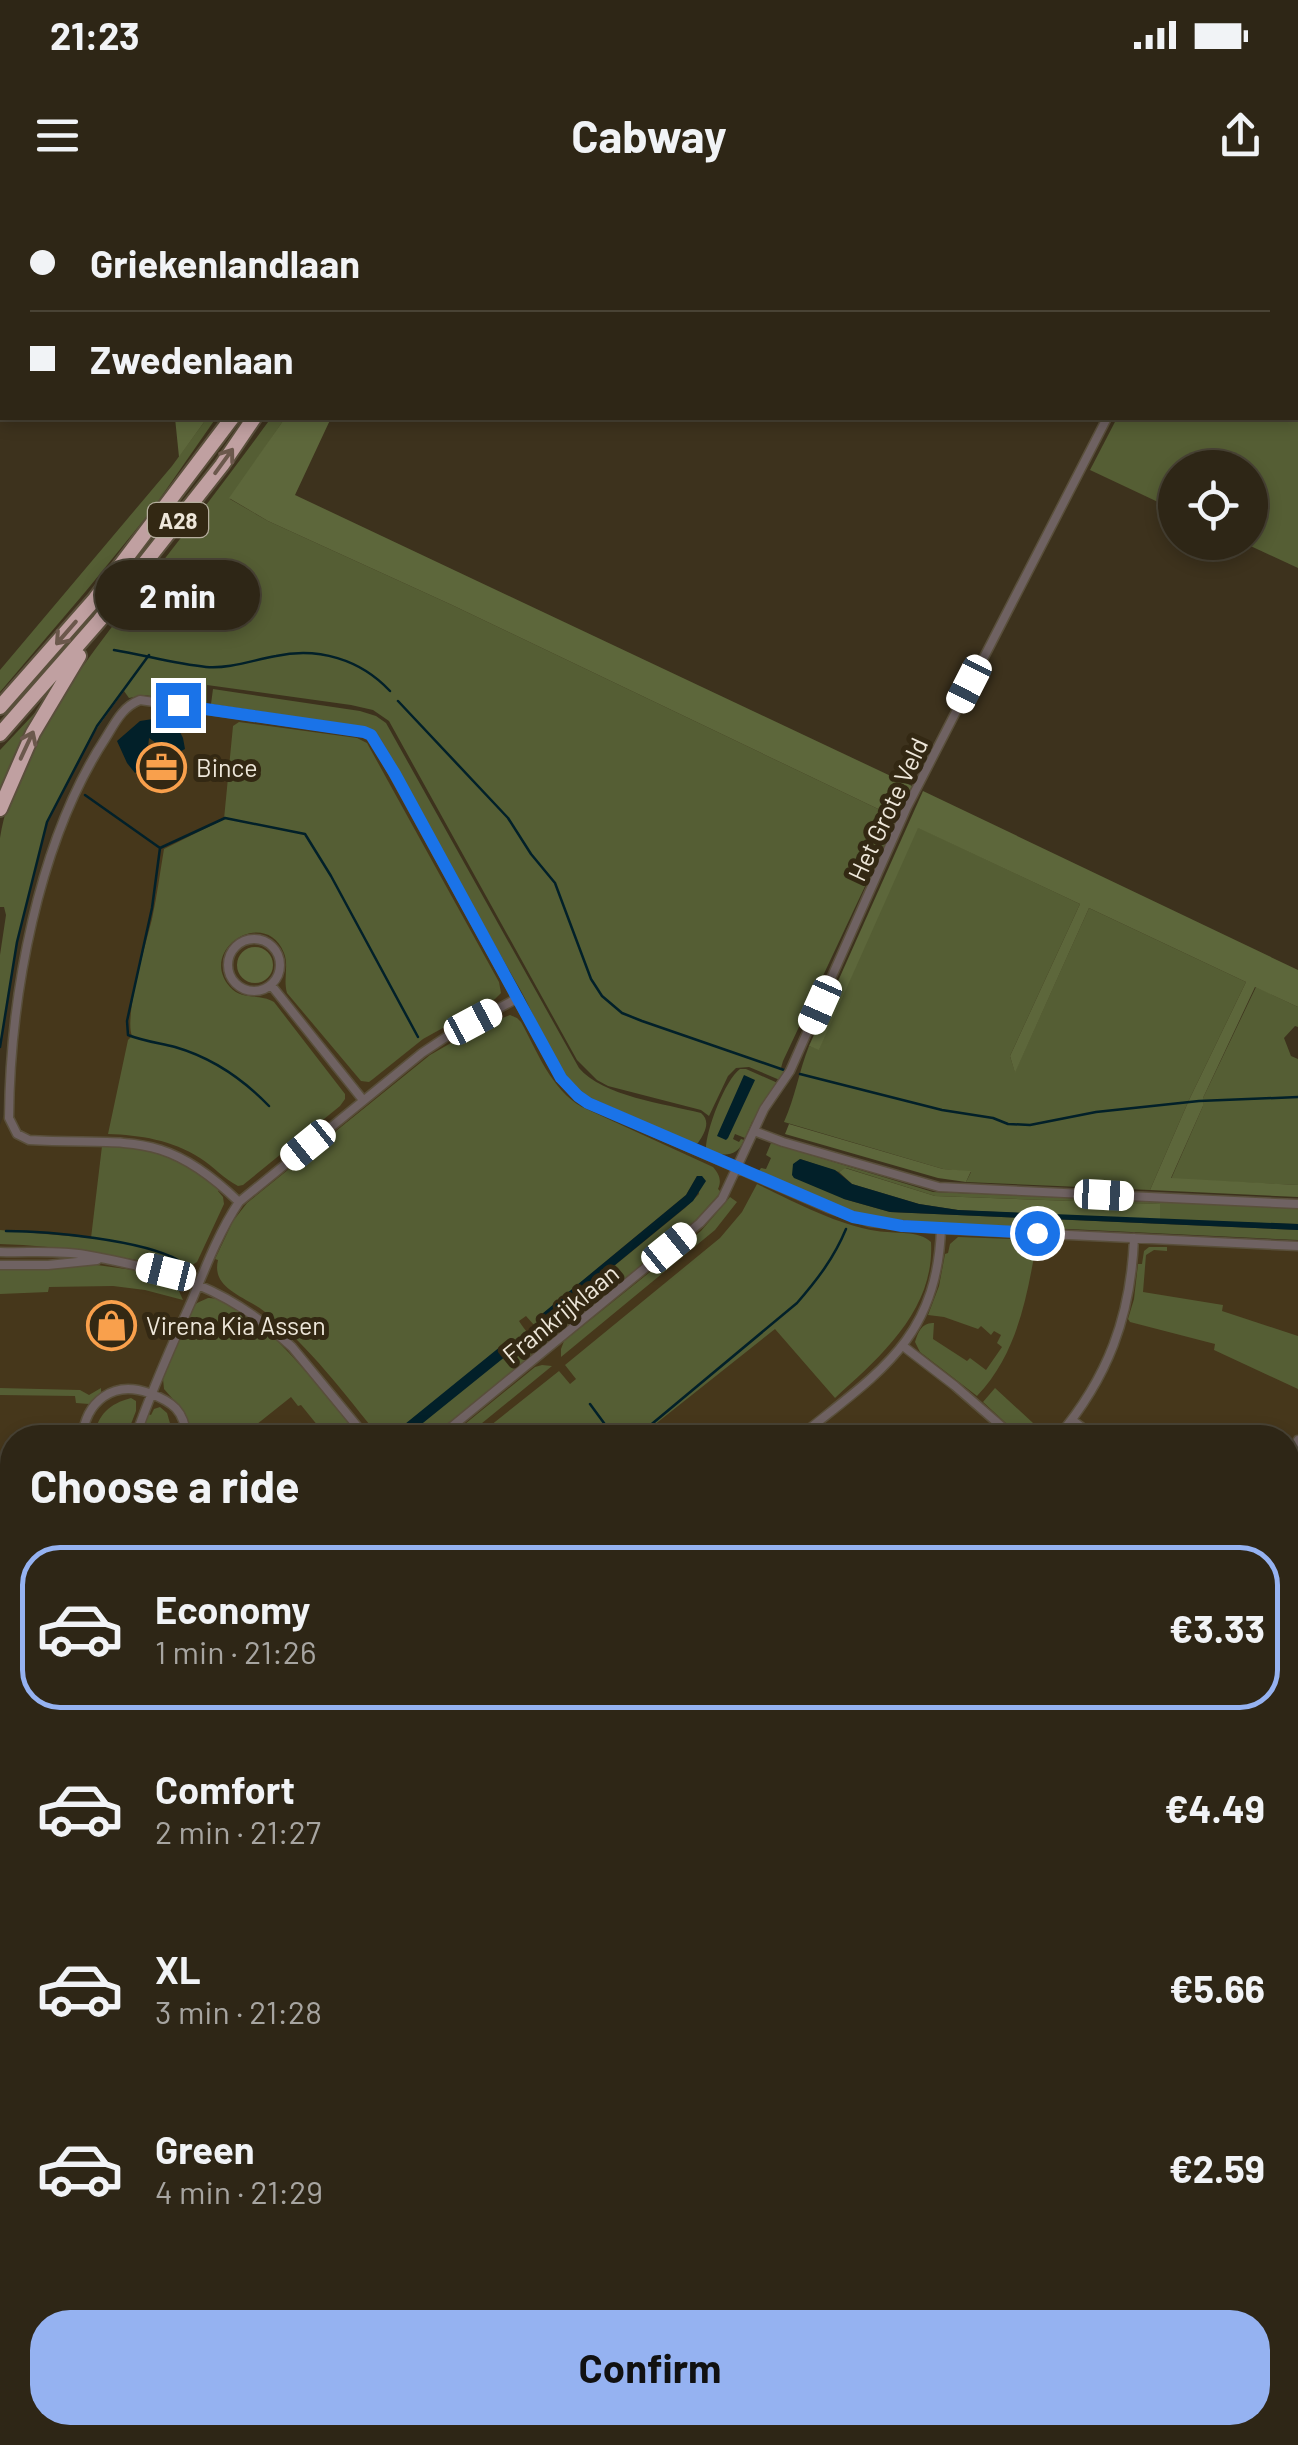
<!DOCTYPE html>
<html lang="en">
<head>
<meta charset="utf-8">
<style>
  :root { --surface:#2e2616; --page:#3a3223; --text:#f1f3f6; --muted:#a7a5a1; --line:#494335; --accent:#95b2f1 }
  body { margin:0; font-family:Barlow,sans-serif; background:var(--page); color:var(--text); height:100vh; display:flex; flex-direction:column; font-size:38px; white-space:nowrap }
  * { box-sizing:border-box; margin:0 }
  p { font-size:32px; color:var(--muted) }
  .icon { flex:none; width:55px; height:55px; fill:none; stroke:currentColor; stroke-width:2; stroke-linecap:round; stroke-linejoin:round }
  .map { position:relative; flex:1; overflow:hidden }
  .side { position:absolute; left:0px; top:1225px; width:1300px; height:1020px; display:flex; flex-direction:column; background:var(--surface); border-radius:40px 40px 0 0; box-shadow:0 5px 15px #0003,0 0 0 2px var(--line) }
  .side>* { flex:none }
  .guide { position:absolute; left:0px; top:0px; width:1300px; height:220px; box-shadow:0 5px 15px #0003,0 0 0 2px var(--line); display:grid; align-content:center; height:220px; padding:0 30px; background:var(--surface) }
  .buttons { position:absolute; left:1158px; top:250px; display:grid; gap:20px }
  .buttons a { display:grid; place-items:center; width:110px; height:110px; border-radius:50%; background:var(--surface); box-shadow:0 5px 15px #0003,0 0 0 2px var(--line); font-size:50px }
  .end { position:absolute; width:45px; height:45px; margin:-22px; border:12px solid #1a73e8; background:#fff; box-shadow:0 0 0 5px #fff }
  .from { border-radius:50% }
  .bubble { position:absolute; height:70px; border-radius:35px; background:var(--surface); box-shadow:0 5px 15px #0003,0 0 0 2px var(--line); font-size:32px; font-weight:700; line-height:70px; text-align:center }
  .car { position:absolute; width:30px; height:60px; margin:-30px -15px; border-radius:12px; box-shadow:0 0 8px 2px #0007; background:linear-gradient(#fff 24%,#345 0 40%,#fff 0 76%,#345 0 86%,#fff 0) }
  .guide b { display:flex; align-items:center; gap:35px; height:95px; font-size:38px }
  .guide b+b { border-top:2px solid var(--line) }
  .guide i { width:25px; height:25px; background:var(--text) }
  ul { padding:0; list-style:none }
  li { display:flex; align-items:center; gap:30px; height:165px; margin:0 20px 15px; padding:0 10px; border:5px solid transparent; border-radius:40px }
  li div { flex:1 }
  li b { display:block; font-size:38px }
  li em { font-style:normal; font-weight:700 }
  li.on { border-color:var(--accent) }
  li>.icon { width:90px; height:90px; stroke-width:1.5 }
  h2 { padding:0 30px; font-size:45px; line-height:120px }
  .cta { display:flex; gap:20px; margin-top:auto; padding:20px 30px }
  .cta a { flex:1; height:115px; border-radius:40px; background:var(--accent); color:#111; font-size:40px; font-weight:700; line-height:115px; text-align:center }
  .status { display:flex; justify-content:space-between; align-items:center; height:70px; padding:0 50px; background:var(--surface); direction:ltr }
  .status svg { height:28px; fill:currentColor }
  header { display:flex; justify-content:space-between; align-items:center; height:130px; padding:0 30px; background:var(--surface); font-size:45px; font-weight:700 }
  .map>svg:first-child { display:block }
  .built { fill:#46371b }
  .green { fill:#555e34; fill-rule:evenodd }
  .forest { fill:#5d673b }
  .water { fill:#022029 }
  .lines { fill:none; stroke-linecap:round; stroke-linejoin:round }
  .stream { stroke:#022029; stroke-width:2.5 }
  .minor-casing { stroke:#594f3b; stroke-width:11 }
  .tertiary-casing { stroke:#594f3b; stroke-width:12 }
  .motorway-casing { stroke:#594f3b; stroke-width:18 }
  .minor { stroke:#6f6262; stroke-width:8 }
  .tertiary { stroke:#6f6262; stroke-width:9 }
  .motorway { stroke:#c0a0a1; stroke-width:14 }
  .oneway { stroke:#6b584c }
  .route { stroke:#1a73e8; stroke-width:12 }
  .labels { text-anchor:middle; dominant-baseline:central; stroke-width:10; stroke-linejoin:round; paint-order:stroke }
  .shield { fill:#332813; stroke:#b6ae9e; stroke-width:2.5 }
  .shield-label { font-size:22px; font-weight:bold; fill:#eee7da }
  .poi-label { font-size:25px; fill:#eee7da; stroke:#332813; text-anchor:start }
  .street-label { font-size:25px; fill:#eee7da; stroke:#332813 }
</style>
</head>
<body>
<div class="status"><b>21:23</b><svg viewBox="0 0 49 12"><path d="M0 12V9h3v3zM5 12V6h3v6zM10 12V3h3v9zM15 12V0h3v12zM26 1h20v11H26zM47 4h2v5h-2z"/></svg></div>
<header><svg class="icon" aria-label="menu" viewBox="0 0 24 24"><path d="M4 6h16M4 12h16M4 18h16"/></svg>Cabway<svg class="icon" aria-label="share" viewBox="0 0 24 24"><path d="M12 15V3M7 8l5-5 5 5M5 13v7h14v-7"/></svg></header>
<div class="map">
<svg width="1298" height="2245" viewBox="0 0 1298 2245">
  <rect width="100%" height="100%" fill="#3d321d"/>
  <path class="built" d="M135,502L364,532L377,543L555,868L589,903L870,1022L1298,1046V1240L1288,1262V1238L1096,1237L1072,1220L1057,1238H12V1880H0V925L9,900L29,742L57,639L96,552Z"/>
  <path class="green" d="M1230,0H1298V368L1244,343L1250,342V268H1175V310L1090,270L1117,218H1298V2H1229Z
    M207,218H216L152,310L86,391L0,492V470L172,266Z
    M271,218H285L230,299L268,321L452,405L897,618L783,861L781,868L788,870L782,881L749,867L736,868L728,876L709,916L701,910L608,886L597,880L577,860L389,521L373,510L351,505L207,485V504L144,495L129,498L124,491L90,538L47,622L17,742L0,847V755L6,715L4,707H0C0,685 0,660 0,638C15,544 99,444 156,370C195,320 234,269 271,218Z
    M213,489L360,511L376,516L386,523L579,868C602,896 666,904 701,913C711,921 705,933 698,943L693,944L591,898C554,875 541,827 521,791C474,709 428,626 383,544L375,534L362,527L211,504Z
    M47,500L0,595V550Z
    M239,522L357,538L367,543L499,782L501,793L495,799L423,839L373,879L369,882L361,881L287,793C283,779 289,766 284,753C265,706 197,750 230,787C242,801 260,793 274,802L345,894V899L340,906L243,985L238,986C224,979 213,966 200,958C172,940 140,935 108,934L128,840L132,836C124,817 146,743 152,719C157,696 160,672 164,649L224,619L233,526Z
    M917,627L1080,704L1010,856L1015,872L1089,708L1246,782L1189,900L1150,990L966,982L971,972L943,969L784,922C795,898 799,871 809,846L819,849Z
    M1256,787L1298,807V827L1295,826L1284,838L1291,856L1298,859V985L1171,979L1203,906V898Z
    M510,815L517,818L521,822C538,853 551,889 582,907L713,967C719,974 722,980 718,989L721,992L693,1023L555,1135L542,1134L526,1116L519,1121C526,1133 539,1141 530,1156L438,1233L434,1231L426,1237H380C344,1194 310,1146 265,1112C245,1096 211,1089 218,1060L215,1059L233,1021L247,1003L430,855L498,816L500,819ZM697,976L699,994L685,1008L548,1120L542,1114L686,995Z
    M740,869H746L780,884L752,922L745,938L735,934L733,939L739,942L741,939L744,940C737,958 721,957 706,949C706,930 725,880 740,869Z
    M771,943L933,992L1298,1007V1024L1160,1020L1159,1004L935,996L846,968L839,972L800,959L844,999L890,1012L1298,1030V1040L902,1021L856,1013L759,971L761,968L766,969L771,958L766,955Z
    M102,946C152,948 182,958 220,989L218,991L223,997L224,1004L197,1062L189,1067L179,1068L178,1070C119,1054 61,1046 0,1044V1030L91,1038Z
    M757,984C795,1002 835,1024 877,1031C894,1034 919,1030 931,1042C935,1110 880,1157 835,1198L775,1129L639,1237H476L559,1171L570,1184L576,1179L565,1165L720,1038L742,1012Z
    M730,997L737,1002L715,1030L561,1157V1149L564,1141L701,1031Z
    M958,1037L1037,1040C1027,1096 1018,1153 977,1196L920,1152L915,1142C918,1132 922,1122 934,1123L933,1139L967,1161L970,1158L986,1170L1002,1147L997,1143L1001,1135L994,1131L991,1135L981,1126L978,1129L944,1117L928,1115L939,1086L945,1054L948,1053L950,1044Z
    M1149,1047H1167V1051L1154,1050L1146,1055L1143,1092L1223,1105L1222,1111L1298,1136V1189L1214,1150L1215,1144L1130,1122L1128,1119L1134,1099L1138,1064H1142L1144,1051Z
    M90,1064L140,1071L174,1080L183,1100L145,1090L113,1086L49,1087L48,1092L0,1094V1067Z
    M208,1098C253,1096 332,1204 360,1237H327L301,1205L298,1206L291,1197L241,1237H191L185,1213L164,1189L163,1179L193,1108L197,1103Z
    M542,1165L552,1166L465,1237H449L535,1167Z
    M0,1188L80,1190L89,1195L101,1188V1192L89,1204L76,1203L75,1196L0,1195Z
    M995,1188L1046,1235L1043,1237H1027L1023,1235L1021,1237L983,1202Z
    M131,1198L136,1201V1211L126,1237H94C98,1214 109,1204 131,1198Z
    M160,1207L167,1213L174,1237H140L148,1214L151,1215L154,1209Z
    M1298,1346V1453L1288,1459V1435L1292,1433L1288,1425V1369Z
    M0,1448H12V1536H3V1529L0,1528Z
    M1298,1498V1520L1294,1529L1298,1544V1597L1288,1594V1503Z
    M1288,1628L1298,1632V1854L1288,1826Z
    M1298,1878V1947H1288V1885Z
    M1298,2073V2245H1221L1222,2233L1288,2232V2078Z
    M772,2232L820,2233L823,2245H761Z"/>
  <path class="forest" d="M175,218H207L179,257Z
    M285,218H331L295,295L912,586L897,618L452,405L268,321L229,298Z
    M923,591L1298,770V807L1255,787L1203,898V906L1171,978L1298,985V997L1150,990L1189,900L1246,782L1089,708L1015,873L1010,856L1080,704L918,628L819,850L809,846Z
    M237 765a18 18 0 1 1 36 0a18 18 0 1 1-36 0Z
    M789,924L943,969L971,971L966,982L938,978L785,934Z
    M845,968L935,996L1160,1004V1020L958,1010L919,1004L852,984L839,972Z"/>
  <path class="water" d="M172,516L183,538L185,549L173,555L149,538L146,567L135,573L127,563L117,541L140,521Z
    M744,875L755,880L728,938L726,940L717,936Z
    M800,959L835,970L852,984L919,1004L958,1010L1298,1024V1030L890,1012L844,999L794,978L792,975L793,964Z
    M697,976H702L706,981L693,1001L548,1120H543L542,1114L686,995Z
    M511,1138L518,1143L517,1147L413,1231L405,1230V1224Z"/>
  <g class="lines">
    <path class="stream" d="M144,0V2
      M0,38H2
      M114,450C144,455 176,464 206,467C230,469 253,460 276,456C318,447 360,459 390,491
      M398,501L508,618L531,654L555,683L591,779L602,796L622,813L642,821L784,870
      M85,595L160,648L225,618L305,634L331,676L418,837
      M160,648L152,708L127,821L128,835C143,841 159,843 175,847C213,858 242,878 269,906
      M0,847L17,742L47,622L97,526L149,455
      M800,874L942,910L993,918L1008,924L1030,925L1096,912L1199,901L1298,897
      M6,1031C49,1031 142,1040 178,1060
      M590,1204L615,1238
      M635,1238L797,1103C817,1080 834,1058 846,1029
      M0,1884L12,1883
      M0,1955L12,1954"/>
    <defs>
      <path id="minor" d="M162,2L164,0
        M1219,2L1220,0
        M0,46H2
        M228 765a26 26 0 1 1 52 0a26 26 0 1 1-52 0Z
        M271,785L363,900
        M754,931L783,942L939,987L1298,1004
        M239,1002C162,927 126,946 29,940L17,934L9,918C10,796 38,642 105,539C115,523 122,507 140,500L364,532L371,535L377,543L561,878L578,896L589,903L828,1008L870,1022L941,1029L1298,1046
        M0,1052C28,1053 58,1050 85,1055C169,1070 228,1087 292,1147L367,1238
        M0,1065H48L97,1060
        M903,1146L955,1186L1015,1238
        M1072,1220L1096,1238
        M82,1238C86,1201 113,1180 149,1193C173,1202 184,1210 187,1238
        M135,1238C151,1191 172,1145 192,1100C206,1066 219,1032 239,1002L422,853L449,835L518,798
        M438,1238L700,1023L722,999L764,909L790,871L907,607L1107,218
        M798,1238C876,1174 937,1141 941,1029
        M1057,1238C1108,1178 1131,1116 1134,1038
        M1288,1262L1298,1240
        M0,1413H12
        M0,1426H12
        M1288,1857C1298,1862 1298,1875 1288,1881
        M1288,1949L1298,1950
        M1288,1971L1298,1970
        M1288,2078L1298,2073
        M0,2136L12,2137
        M0,2176L11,2167L12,2162
        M152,2232L156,2239
        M214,2232L221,2245
        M343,2232L350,2245
        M825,2232L828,2245
        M978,2232L985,2245
        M1040,2232L1047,2245
        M746,2242L755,2232
        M881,2243V2232
        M1134,2244L1153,2234L1168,2235
        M63,2245L65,2232
        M445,2245C462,2236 471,2239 488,2245
        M544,2245L549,2232
        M565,2245L566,2232
        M645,2245L646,2232
        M1215,2245L1216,2232"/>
      <path id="tertiary" d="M1288,1622L1298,1625
        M628,2245L629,2232"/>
      <path id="motorway" d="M369,2L370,0
        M390,2L392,0
        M0,507L95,399L232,218
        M0,534L99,421L222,265L254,218
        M0,609L33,533L79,456"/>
    </defs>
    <use href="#minor" class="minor-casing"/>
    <use href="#tertiary" class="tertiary-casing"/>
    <use href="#motorway" class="motorway-casing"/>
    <use href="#minor" class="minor"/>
    <use href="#tertiary" class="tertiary"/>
    <use href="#motorway" class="motorway"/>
  </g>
  <defs><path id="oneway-shaft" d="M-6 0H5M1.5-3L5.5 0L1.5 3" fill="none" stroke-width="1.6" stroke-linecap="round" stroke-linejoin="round" transform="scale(2.5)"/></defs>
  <g class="oneway">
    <use href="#oneway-shaft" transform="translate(224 261) rotate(-54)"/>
    <use href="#oneway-shaft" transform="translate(66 433) rotate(131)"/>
    <use href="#oneway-shaft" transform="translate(27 545) rotate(-65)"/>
  </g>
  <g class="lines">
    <path class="route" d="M178,505L364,532L371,535L395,574L561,878L578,896L588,903L853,1017L902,1026L1037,1033"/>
  </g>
  <defs>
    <symbol id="office-ring" viewBox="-11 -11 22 22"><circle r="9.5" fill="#332813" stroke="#f9a04c" stroke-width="1.5"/><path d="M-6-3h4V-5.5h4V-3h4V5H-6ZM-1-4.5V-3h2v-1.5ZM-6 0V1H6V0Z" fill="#f9a04c"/></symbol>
    <symbol id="shop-ring" viewBox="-11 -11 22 22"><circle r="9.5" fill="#332813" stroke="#f9a04c" stroke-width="1.5"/><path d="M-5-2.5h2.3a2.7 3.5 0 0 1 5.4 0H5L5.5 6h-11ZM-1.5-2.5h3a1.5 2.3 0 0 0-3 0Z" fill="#f9a04c"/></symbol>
  </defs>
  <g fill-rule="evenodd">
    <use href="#office-ring" x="134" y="540" width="55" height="55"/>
    <use href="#shop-ring" x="84" y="1098" width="55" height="55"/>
  </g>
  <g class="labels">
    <rect class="shield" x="148" y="303" width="60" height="34" rx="8"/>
    <g class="shield-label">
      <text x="178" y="320">A28</text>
    </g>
    <g class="poi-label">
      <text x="196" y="567">Bince</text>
      <text x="146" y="1125">Virena Kia Assen</text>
    </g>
    <g class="street-label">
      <text transform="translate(887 609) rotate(-65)">Het Grote Veld</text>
      <text transform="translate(560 1113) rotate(-39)">Frankrijklaan</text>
    </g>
  </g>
</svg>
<div class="buttons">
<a><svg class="icon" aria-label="locate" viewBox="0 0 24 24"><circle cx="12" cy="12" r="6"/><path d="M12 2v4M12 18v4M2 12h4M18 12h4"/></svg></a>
</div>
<i class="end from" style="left:1037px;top:1033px"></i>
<i class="end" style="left:178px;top:505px"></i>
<div class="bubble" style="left:95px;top:360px;width:165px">2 min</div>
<i class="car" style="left:969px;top:484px;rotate:207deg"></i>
<i class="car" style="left:820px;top:805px;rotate:204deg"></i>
<i class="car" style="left:473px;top:822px;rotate:62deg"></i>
<i class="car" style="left:308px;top:945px;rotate:231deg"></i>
<i class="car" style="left:1104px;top:995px;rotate:93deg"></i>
<i class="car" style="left:669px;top:1048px;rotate:51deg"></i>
<i class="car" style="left:166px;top:1072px;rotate:284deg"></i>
<div class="guide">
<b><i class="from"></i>Griekenlandlaan</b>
<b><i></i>Zwedenlaan</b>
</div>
<section class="side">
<h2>Choose a ride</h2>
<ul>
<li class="on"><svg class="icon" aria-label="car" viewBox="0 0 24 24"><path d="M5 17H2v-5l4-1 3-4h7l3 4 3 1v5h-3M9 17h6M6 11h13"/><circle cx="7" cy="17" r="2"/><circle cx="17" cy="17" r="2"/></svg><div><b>Economy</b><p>1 min · 21:26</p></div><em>€3.33</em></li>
<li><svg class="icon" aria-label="car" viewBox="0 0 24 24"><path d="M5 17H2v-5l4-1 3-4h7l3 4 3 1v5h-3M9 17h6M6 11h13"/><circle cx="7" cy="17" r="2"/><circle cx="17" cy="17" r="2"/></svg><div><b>Comfort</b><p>2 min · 21:27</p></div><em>€4.49</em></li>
<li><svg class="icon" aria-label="car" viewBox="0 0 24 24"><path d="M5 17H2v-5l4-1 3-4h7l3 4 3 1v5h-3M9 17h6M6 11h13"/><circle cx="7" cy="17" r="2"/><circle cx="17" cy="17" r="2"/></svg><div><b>XL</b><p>3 min · 21:28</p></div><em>€5.66</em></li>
<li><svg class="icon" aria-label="car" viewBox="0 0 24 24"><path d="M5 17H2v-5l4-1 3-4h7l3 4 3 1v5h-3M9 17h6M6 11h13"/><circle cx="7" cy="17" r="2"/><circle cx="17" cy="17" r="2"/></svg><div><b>Green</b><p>4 min · 21:29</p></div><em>€2.59</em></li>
</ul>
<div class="cta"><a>Confirm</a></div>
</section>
</div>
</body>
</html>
